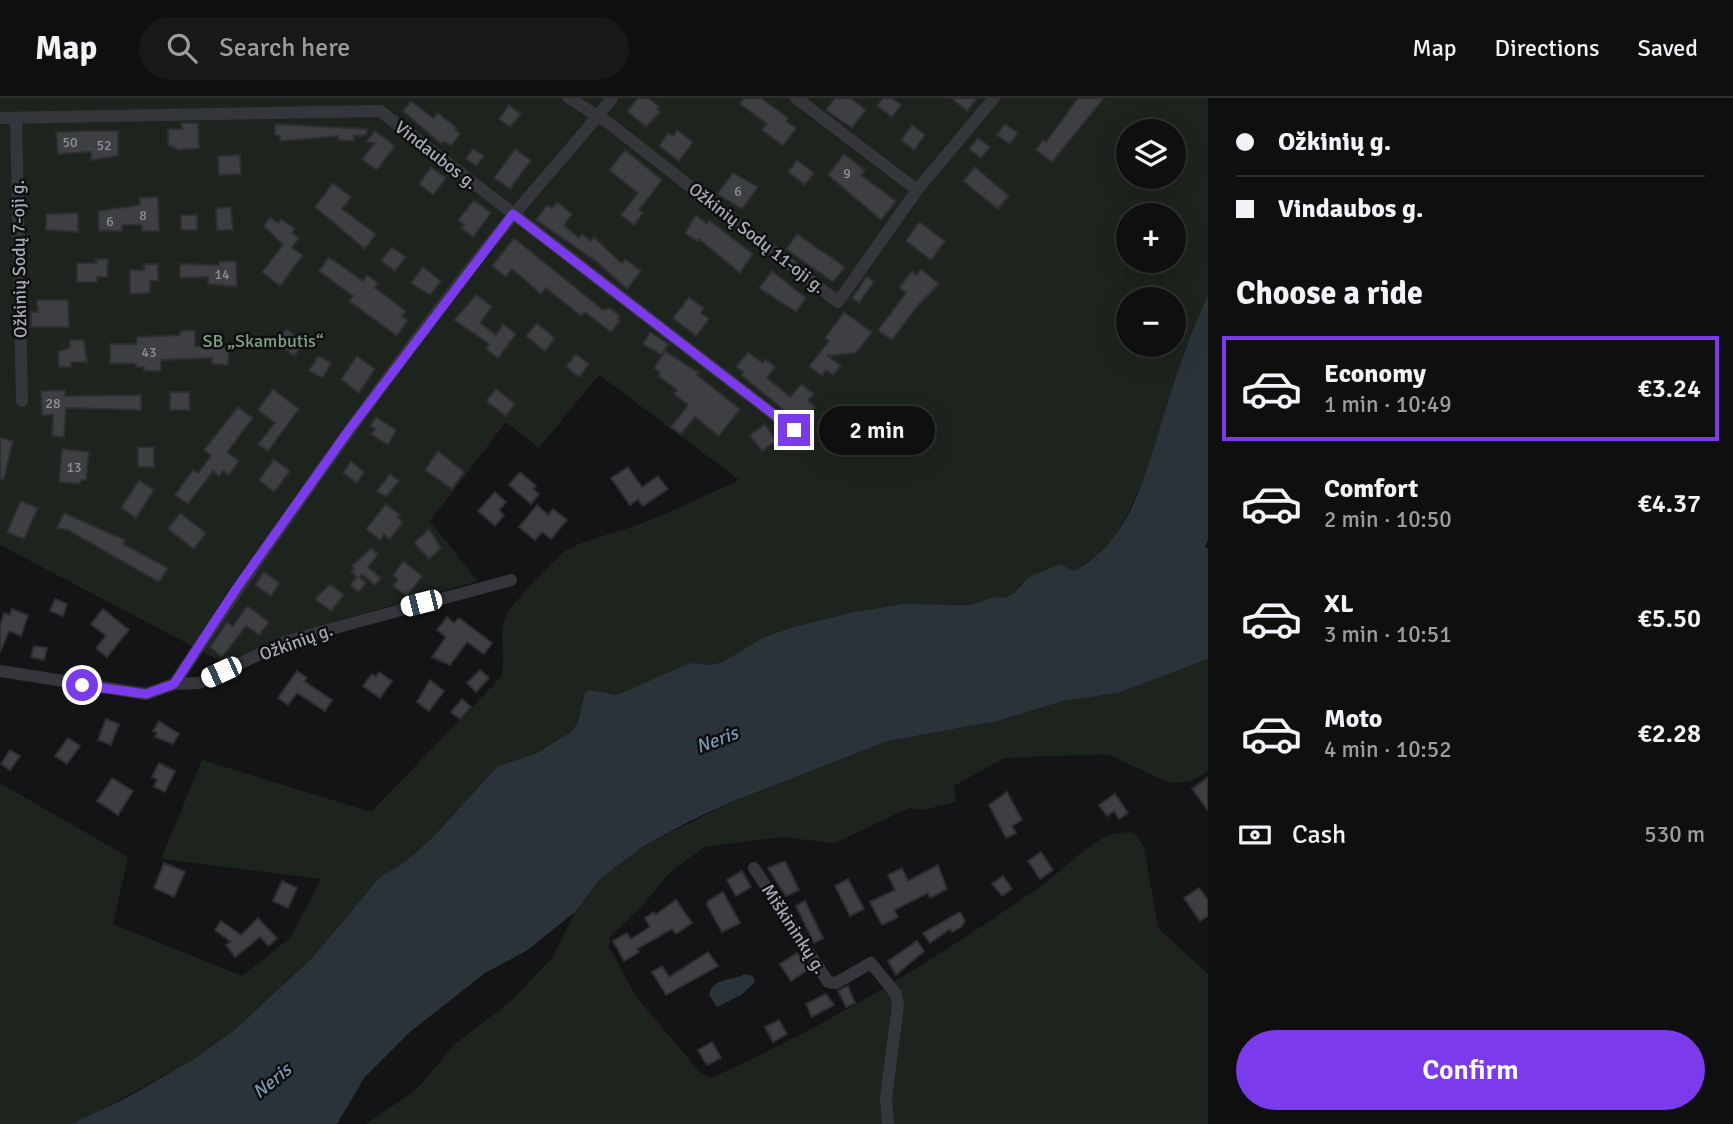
<!DOCTYPE html>
<html lang="en">
<head>
<meta charset="utf-8">
<style>
  :root { --surface:#0f0f10; --page:#181819; --text:#f1f3f6; --muted:#9b9c9f; --line:#2f2f30; --accent:#7c3aed }
  body { margin:0; font-family:Signika,sans-serif; background:var(--page); color:var(--text); height:100vh; display:flex; flex-direction:column; font-size:26px; white-space:nowrap }
  * { box-sizing:border-box; margin:0 }
  p { font-size:23px; color:var(--muted) }
  .icon { flex:none; width:38px; height:38px; fill:none; stroke:currentColor; stroke-width:2; stroke-linecap:round; stroke-linejoin:round }
  .map { position:relative; flex:1; overflow:hidden }
  .details { display:flex; flex-direction:column; background:var(--surface); width:525px }
  .details>* { flex:none }
  .hud { display:grid; align-content:center; height:154px; padding:0 28px; background:var(--surface) }
  .buttons { position:absolute; left:1116px; top:21px; display:grid; gap:14px }
  .buttons a { display:grid; place-items:center; width:70px; height:70px; border-radius:50%; background:var(--surface); box-shadow:0 7px 28px #0002,0 0 0 2px var(--line); font-size:35px }
  .end { position:absolute; width:32px; height:32px; margin:-16px; border:9px solid #7c3aed; background:#fff; box-shadow:0 0 0 4px #fff }
  .from { border-radius:50% }
  .bubble { position:absolute; height:49px; border-radius:24px; background:var(--surface); box-shadow:0 7px 28px #0002,0 0 0 2px var(--line); font-size:23px; font-weight:600; line-height:49px; text-align:center }
  .car { position:absolute; width:21px; height:42px; margin:-21px -10px; border-radius:9px; box-shadow:0 0 5px 2px #0007; background:linear-gradient(#fff 24%,#345 0 40%,#fff 0 76%,#345 0 86%,#fff 0) }
  .hud b { display:flex; align-items:center; gap:24px; height:66px; font-size:26px }
  .hud b+b { border-top:2px solid var(--line) }
  .hud i { width:18px; height:18px; background:var(--text) }
  ul { padding:0; list-style:none }
  li { display:flex; align-items:center; gap:21px; height:105px; margin:0 14px 10px; padding:0 14px; border:4px solid transparent; border-radius:0px }
  li div { flex:1 }
  li b { display:block; font-size:26px }
  li em { font-style:normal; font-weight:600 }
  li.selected { border-color:var(--accent) }
  li>.icon { width:63px; height:63px; stroke-width:1.5 }
  h2 { padding:0 28px; font-size:32px; line-height:84px }
  .pay { display:flex; align-items:center; gap:18px; height:77px; padding:0 28px; font-size:26px }
  .pay p { margin-inline-start:auto }
  .cta { display:flex; gap:14px; margin-top:auto; padding:14px 28px }
  .cta a { flex:1; height:80px; border-radius:42px; background:var(--accent); color:#fff; font-size:28px; font-weight:600; line-height:80px; text-align:center }
  header { display:flex; align-items:center; gap:42px; box-sizing:border-box; height:98px; padding:0 35px; background:var(--surface); border-bottom:2px solid var(--line) }
  header strong { font-size:33px }
  nav { display:flex; gap:38px; margin-inline-start:auto; font-size:24px }
  .search { width:490px; height:63px; background:var(--page); display:flex; align-items:center; gap:18px; box-sizing:border-box; padding:0 24px; border-radius:38px; color:var(--muted); font-size:26px }
  main { display:flex; flex:1; min-height:0 }
  .map>svg:first-child { display:block }
  .green { fill:#1c241d; fill-rule:evenodd }
  .water { fill:#2a333a }
  .building { fill:#3e3f43; stroke:#2e2e32; stroke-width:2 }
  .lines { fill:none; stroke-linecap:round; stroke-linejoin:round }
  .minor { stroke:#35363b; stroke-width:12 }
  .route { stroke:#7c3aed; stroke-width:9 }
  .labels { text-anchor:middle; dominant-baseline:central; stroke-width:5; stroke-linejoin:round; paint-order:stroke }
  .number-label { font-size:14px; fill:#8c9099 }
  .street-label { font-size:18px; fill:#a6abb6; stroke:#0f0f11 }
  .park-label { font-size:18px; fill:#7ca27f; stroke:#0f0f11 }
  .water-label { font-size:19px; font-style:italic; fill:#7c98b2; stroke:#0f0f11 }
</style>
</head>
<body>
<header>
<strong>Map</strong>
<div class="search"><svg class="icon" aria-label="search" viewBox="0 0 24 24"><circle cx="10" cy="10" r="6"/><path d="M15 15l6 6"/></svg>Search here</div>
<nav><a>Map</a><a>Directions</a><a>Saved</a></nav>
</header>
<main>
<div class="map">
<svg width="1208" height="1026" viewBox="0 0 1208 1026">
  <rect width="100%" height="100%" fill="#141416"/>
  <path class="green" d="M0,0H1208V197L1184,258L1144,382L1119,433L1103,454L1073,473L1067,471L1021,486L1013,496L1004,500L993,499L971,507L903,506L854,514L793,529L762,540L723,564L710,567L690,565L617,597L591,592L585,594L578,624L571,634L537,655L498,668L432,740L405,764L380,779L313,859L237,930L197,959L83,1022L72,1026H0V685L128,759L113,826L242,878L290,840L321,781L161,761L202,662L371,714L500,580C508,558 497,539 506,518C512,505 556,459 568,451C589,440 617,435 640,426C673,413 706,397 739,382L599,277L539,350L506,324L430,423L478,483L291,536L228,567L0,447ZM1129,33H1174V79H1129ZM1129,117H1174V163H1129ZM1129,201H1174V247H1129Z
    M1208,561V673L1192,683L1169,685L1108,656L1004,660L954,688L956,704L922,712L909,710L835,745L780,739L705,749L671,773L642,808L610,839L609,849L637,900L700,974L711,980C829,927 939,860 1045,785C1070,767 1101,728 1134,735L1144,749L1158,830L1208,876V1026H366L417,991L453,948L512,902L552,860L575,814L600,781L642,749L731,704L888,643L998,623L1063,603L1117,595Z"/>
  <path class="water" d="M1208,197V442L1205,449L1208,451V561L1118,595L1063,603L998,623L888,643L731,704L690,723L642,749L600,781L575,814L526,853L485,875L410,934L364,980L337,1026H72L126,1000L197,959L237,930L313,859L380,779L405,764L432,740L498,668L537,655L571,634L578,624L585,594L591,592L617,597L690,565L710,567L723,564L762,540L793,529L854,514L903,506L971,507L993,499L1004,500L1013,496L1029,479L1061,466L1073,473C1128,447 1143,383 1160,330C1174,285 1188,239 1208,197Z
    M745,876L753,878L755,884L741,897L717,909L709,897C714,878 731,884 745,876Z"/>
  <path class="building" d="M638,0H649L659,9L657,11L660,14L646,29L627,13Z
    M744,0H761L788,20L786,23L796,30L783,48L762,32L767,26L740,6Z
    M835,0H850L866,12L852,30L826,12Z
    M883,0H892L901,7L892,19L877,8Z
    M951,0H977L967,13Z
    M1078,0H1104L1052,64L1036,52L1043,42L1046,44Z
    M411,3L433,20L438,15L457,30L455,32L460,36L451,48L445,44L440,45L403,13Z
    M509,7L521,16L510,29L499,21Z
    M182,25H198L199,50L179,52L168,47V31H182Z
    M275,26L367,31L366,37L354,38V43L338,42V38L280,43V38L275,37Z
    M1005,26L1018,35L1010,46L997,37Z
    M912,27L925,37L914,52L901,42Z
    M677,32L693,44L679,63L659,48L668,35L673,38Z
    M82,33H118V58L91,62V54L58,56L56,34Z
    M375,33L395,48L377,72L362,61L375,45L366,44Z
    M978,40L990,49L981,60L969,51Z
    M473,51L484,58L476,68L466,60Z
    M515,51L531,62L510,91L494,80Z
    M625,52L662,82L639,112L643,115L634,127L621,117L638,95L609,72Z
    M844,56L865,72L861,77L896,103L881,122L828,77Z
    M240,57L241,76L219,77L218,58Z
    M797,62L814,75L805,87L788,74Z
    M431,69L446,80L433,97L419,86Z
    M975,69L1009,98L998,111L963,83Z
    M733,75L758,89L742,111L717,96Z
    M333,85L351,99L342,111L376,136L365,151L315,109Z
    M158,99L159,133H142V127H122V133H99L98,113L140,107L139,100Z
    M474,102L491,115L473,139L461,130L464,127L458,122Z
    M557,104L572,116L564,127L579,140L582,136L591,143L594,139L622,166L625,161L641,173L627,191L597,164L536,122L547,107L552,110Z
    M231,109L233,132H217L216,110Z
    M78,115V134L46,132V116Z
    M181,117H197V132H181Z
    M696,117L707,126L709,122L753,156L740,175L699,141L697,143L685,135Z
    M270,119L278,125L281,121L295,131L292,135L299,140L292,150L303,157L280,188L262,174L283,147L264,128Z
    M919,124L945,143L931,162L906,143Z
    M797,136L845,169L833,184L786,151Z
    M514,140L603,212L610,210L620,218L618,221L620,223L611,234L585,214L581,218L546,190L541,196L512,171L506,179L492,168Z
    M392,149L406,159L395,173L381,163Z
    M329,159L363,183L367,177L378,185L375,190L406,213L402,218L408,222L397,238L349,203L353,198L319,173Z
    M96,161H108L107,179H97V184H77V165H96Z
    M236,163L237,189L208,186V179L180,180V166L219,167V164Z
    M144,166H158V183H150V195L130,196V172H144Z
    M423,169L441,183L430,197L411,185Z
    M921,171L939,186L919,206L892,242L878,232L906,195L899,189L912,173L916,177Z
    M772,173L806,200L796,214L759,190Z
    M867,178L874,184L859,205L852,200Z
    M476,197L492,208L480,225L496,237L503,226L516,236L498,260L486,251L489,246L454,222Z
    M689,199L704,210L701,215L709,221L696,238L673,220Z
    M37,202H68L69,229H31V214H38Z
    M844,214L872,234L856,255L828,258L841,268L833,277L826,272L822,278L809,268L829,243L825,240Z
    M537,225L555,240L545,253L526,238Z
    M287,231L304,246L294,258L276,243Z
    M195,232V248L229,249L228,267L212,266V260L161,262V273H144V269H136V266L110,265V246H136L137,239L180,237V233Z
    M650,234L668,246L662,257L643,246Z
    M70,242H84L87,264H71V269H59L58,254L70,249Z
    M665,253L699,275L697,277L740,311L719,338L695,319L681,336L671,329L688,307L674,296L677,292L658,278L660,274L654,270Z
    M748,254L763,265L765,261L775,269L767,280L790,299L801,286L814,296L808,303L815,309L805,321L798,315L794,320L741,277L743,274L736,269Z
    M576,256L589,266L579,279L566,268Z
    M318,258L331,265L323,280L309,273Z
    M357,258L375,271L359,295L341,281Z
    M273,291L299,311L268,353L258,346L275,325L258,312Z
    M496,291L515,306L506,318L486,303Z
    M65,292V298L141,297V312L66,310L64,339L52,338L53,317H42L41,293Z
    M170,294H189L190,312H170Z
    M238,309L253,320L227,354L239,363L229,377L223,373L219,378L213,373L188,406L175,397L193,372L198,375L211,358L204,352Z
    M376,319L396,332L388,347L371,336L375,331L370,328Z
    M765,326L776,343L762,353L750,337Z
    M0,340L13,343L4,381H0Z
    M138,349H154V369H138Z
    M62,351L89,354L86,382H81L80,386L59,384Z
    M438,353L464,374L452,391L425,372Z
    M274,361L290,373L274,394L259,382Z
    M351,363L364,374L357,385L343,375Z
    M628,369L642,389L658,378L668,391L643,408L638,401L630,407L611,380Z
    M520,374L536,388L533,391L539,396L531,406L509,387Z
    M390,376L399,383L386,399L377,393Z
    M139,382L154,392L136,420L121,410Z
    M495,394L506,404L499,412L504,417L495,428L478,413Z
    M21,403L38,410L24,441L7,434Z
    M386,406L400,417L398,419L403,424L390,441L384,436L380,442L366,431Z
    M537,407L548,417L553,411L567,422L551,441L542,434L535,442L519,429Z
    M64,415L125,442L123,446L168,470L159,484L68,432L57,430Z
    M180,415L206,435L194,451L168,431Z
    M429,431L441,450L429,461L414,445Z
    M371,450L378,456L368,469L381,480L375,487L362,476L360,479L366,485L359,494L350,487L357,479L351,473L354,470L352,468Z
    M403,463L422,478L407,498L393,488L398,482L393,477Z
    M264,474L280,485L271,498L255,487Z
    M330,486L344,497L331,513L315,501Z
    M55,501L67,506L63,518L50,513Z
    M247,508L269,524L259,537L246,528L222,559L210,549L227,524L233,528Z
    M12,511L28,517L21,538L9,533L0,554V528L4,515L10,517Z
    M103,511L129,532L107,559L96,550L106,538L91,526Z
    M447,519L454,525L459,520L492,545L484,556L467,544L450,567L432,559L446,539L437,532Z
    M34,548L47,550L44,562L31,559Z
    M480,572L489,580L476,594L467,585Z
    M297,573L307,580L304,583L332,602L325,613L297,595L288,607L278,600Z
    M379,574L392,583L380,600L363,588L372,576L376,579Z
    M430,582L444,593L429,613L417,604Z
    M462,601L471,609L460,621L451,614Z
    M106,621L119,626L111,647L98,642Z
    M159,623L179,636L173,646L155,639L157,635L153,633Z
    M68,640L80,648L67,666L55,658Z
    M10,652L20,658L10,672L1,666Z
    M159,665L175,673L165,694L154,689L157,681L152,679Z
    M1208,679V712L1192,691Z
    M112,680L133,693L118,717L97,703Z
    M1007,694L1022,722L1012,728L1016,735L1006,740L989,707Z
    M1115,696L1128,715L1119,721L1114,713L1107,718L1099,707Z
    M1041,754L1053,772L1040,781L1028,763Z
    M785,763L799,792L786,798L768,770Z
    M164,765L185,774L174,799L154,790Z
    M938,767L947,791L930,800L928,795L894,812L898,819L882,827L870,804L895,792L888,777L902,770L908,783Z
    M742,773L751,789L736,798L727,782Z
    M1003,778L1012,791L1002,798L992,786Z
    M848,781L864,811L850,818L835,788Z
    M282,783L297,790L288,810L273,803Z
    M1199,790L1208,802V818L1200,823L1184,800Z
    M723,794L740,825L722,834L707,807L708,803Z
    M676,802L692,825L676,836L672,831L637,851L639,854L624,863L613,843L627,835L631,841L650,829L645,820L654,814L655,817Z
    M805,803L823,840L814,845L796,808Z
    M960,814L965,823L961,829L952,834L950,831L930,845L923,835Z
    M258,820L277,840L269,848L260,839L235,859L226,847L231,844L215,832L221,823L241,837Z
    M917,843L924,853L896,877L888,863Z
    M708,854L718,868L666,897L652,874L662,868L669,879Z
    M797,855L809,871L791,883L780,866Z
    M848,888L855,905L846,909L838,893Z
    M826,896L834,907L812,919L806,906Z
    M779,922L787,936L773,944L765,929Z
    M712,944L721,960L707,967L698,952Z"/>
  <g class="lines">
    <path class="minor" d="M569,0L610,26L838,204L917,92L994,0
      M796,0L917,92
      M0,20L380,13L794,332
      M16,20L22,303
      M0,573L146,596L174,586L199,585L287,543L511,482
      M174,586C270,442 370,300 476,163C519,107 568,56 612,0
      M754,770L828,884L836,885L871,865L896,896L898,907L886,1000L888,1026"/>
  </g>
  <g class="lines">
    <path class="route" d="M82,587L146,596L174,586L236,491L349,332L513,116L794,332"/>
  </g>
  <g class="labels">
    <g class="number-label">
      <text x="70" y="44">50</text>
      <text x="104" y="47">52</text>
      <text x="847" y="75">9</text>
      <text x="738" y="93">6</text>
      <text x="143" y="117">8</text>
      <text x="110" y="123">6</text>
      <text x="222" y="176">14</text>
      <text x="149" y="254">43</text>
      <text x="53" y="305">28</text>
      <text x="74" y="369">13</text>
    </g>
    <g class="street-label">
      <text transform="translate(436 57) rotate(38)">Vindaubos g.</text>
      <text transform="translate(757 140) rotate(38)">Ožkinių Sodų 11-oji g.</text>
      <text transform="translate(19 161) rotate(-91)">Ožkinių Sodų 7-oji g.</text>
      <text transform="translate(296 544) rotate(-20)">Ožkinių g.</text>
      <text transform="translate(794 831) rotate(57)">Miškininkų g.</text>
    </g>
    <g class="park-label">
      <text x="263" y="243">SB „Skambutis“</text>
    </g>
    <g class="water-label">
      <text transform="translate(717 642) rotate(-21)">Neris</text>
      <text transform="translate(272 983) rotate(-39)">Neris</text>
    </g>
  </g>
</svg>
<div class="buttons">
<a><svg class="icon" aria-label="layers" viewBox="0 0 24 24"><path d="M12 4l9 5-9 5-9-5zM3 14l9 5 9-5"/></svg></a>
<a>+</a>
<a>−</a>
</div>
<i class="end from" style="left:82px;top:587px"></i>
<i class="end" style="left:794px;top:332px"></i>
<div class="bubble" style="left:819px;top:308px;width:116px">2 min</div>
<i class="car" style="left:421px;top:505px;rotate:256deg"></i>
<i class="car" style="left:221px;top:574px;rotate:245deg"></i>
</div>
<section class="details">
<div class="hud">
<b><i class="from"></i>Ožkinių g.</b>
<b><i></i>Vindaubos g.</b>
</div>
<h2>Choose a ride</h2>
<ul>
<li class="selected"><svg class="icon" aria-label="car" viewBox="0 0 24 24"><path d="M5 17H2v-5l4-1 3-4h7l3 4 3 1v5h-3M9 17h6M6 11h13"/><circle cx="7" cy="17" r="2"/><circle cx="17" cy="17" r="2"/></svg><div><b>Economy</b><p>1 min · 10:49</p></div><em>€3.24</em></li>
<li><svg class="icon" aria-label="car" viewBox="0 0 24 24"><path d="M5 17H2v-5l4-1 3-4h7l3 4 3 1v5h-3M9 17h6M6 11h13"/><circle cx="7" cy="17" r="2"/><circle cx="17" cy="17" r="2"/></svg><div><b>Comfort</b><p>2 min · 10:50</p></div><em>€4.37</em></li>
<li><svg class="icon" aria-label="car" viewBox="0 0 24 24"><path d="M5 17H2v-5l4-1 3-4h7l3 4 3 1v5h-3M9 17h6M6 11h13"/><circle cx="7" cy="17" r="2"/><circle cx="17" cy="17" r="2"/></svg><div><b>XL</b><p>3 min · 10:51</p></div><em>€5.50</em></li>
<li><svg class="icon" aria-label="car" viewBox="0 0 24 24"><path d="M5 17H2v-5l4-1 3-4h7l3 4 3 1v5h-3M9 17h6M6 11h13"/><circle cx="7" cy="17" r="2"/><circle cx="17" cy="17" r="2"/></svg><div><b>Moto</b><p>4 min · 10:52</p></div><em>€2.28</em></li>
</ul>
<div class="pay"><svg class="icon" aria-label="cash" viewBox="0 0 24 24"><path d="M3 7h18v10H3z"/><circle cx="12" cy="12" r="2"/></svg>Cash<p>530 m</p></div>
<div class="cta"><a>Confirm</a></div>
</section>
</main>
</body>
</html>
